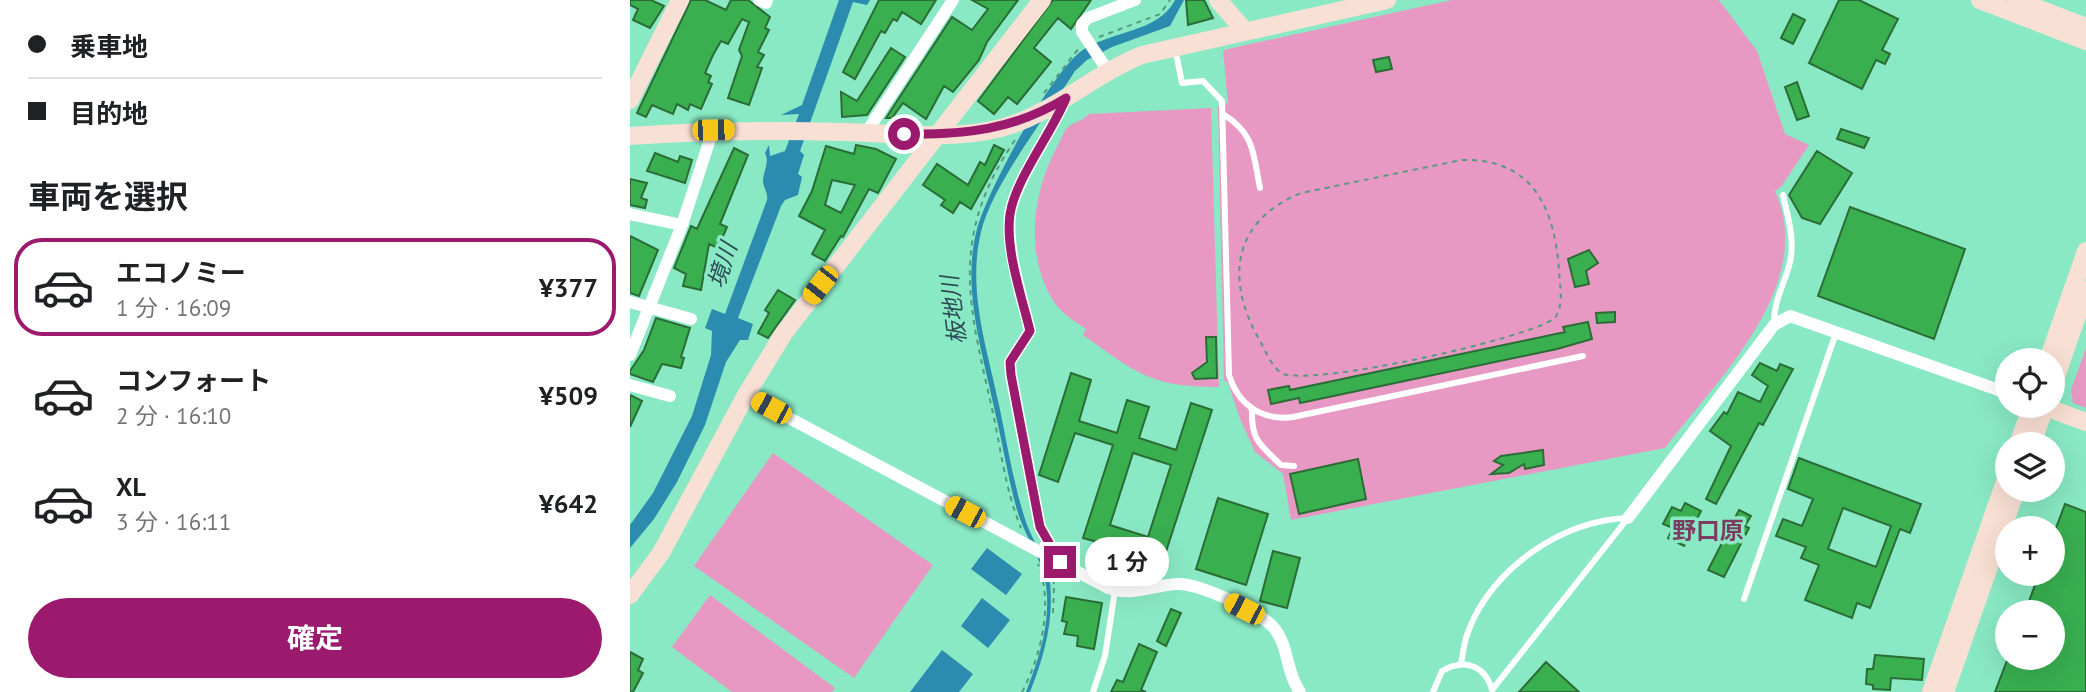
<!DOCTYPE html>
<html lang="ja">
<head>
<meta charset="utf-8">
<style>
  :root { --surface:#fff; --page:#f6f6f6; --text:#202124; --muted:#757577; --line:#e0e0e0; --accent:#9b1a6e }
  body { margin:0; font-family:"PT Sans","Noto Sans JP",sans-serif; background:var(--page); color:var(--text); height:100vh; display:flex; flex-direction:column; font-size:26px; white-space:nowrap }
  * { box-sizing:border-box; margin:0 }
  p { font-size:23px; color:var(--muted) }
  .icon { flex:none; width:38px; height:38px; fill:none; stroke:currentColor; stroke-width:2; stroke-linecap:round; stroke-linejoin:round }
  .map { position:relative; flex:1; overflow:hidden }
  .side { display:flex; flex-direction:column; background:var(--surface); width:630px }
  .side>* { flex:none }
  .guide { display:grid; align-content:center; height:154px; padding:0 28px; background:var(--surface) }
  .fabs { position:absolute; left:1365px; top:348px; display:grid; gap:14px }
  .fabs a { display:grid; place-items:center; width:70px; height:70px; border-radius:50%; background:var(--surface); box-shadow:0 7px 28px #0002; font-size:35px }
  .end { position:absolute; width:32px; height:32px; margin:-16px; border:9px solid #9b1a6e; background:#fff; box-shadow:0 0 0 4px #fff }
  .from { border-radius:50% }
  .bubble { position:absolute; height:49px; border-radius:24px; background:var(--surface); box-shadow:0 7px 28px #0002; font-size:23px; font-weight:700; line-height:49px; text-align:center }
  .car { position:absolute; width:21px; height:42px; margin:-21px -10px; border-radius:9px; box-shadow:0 0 5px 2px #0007; background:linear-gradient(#f5c518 24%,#345 0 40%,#f5c518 0 76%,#345 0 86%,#f5c518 0) }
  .guide b { display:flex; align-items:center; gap:24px; height:66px; font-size:26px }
  .guide b+b { border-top:2px solid var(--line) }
  .guide i { width:18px; height:18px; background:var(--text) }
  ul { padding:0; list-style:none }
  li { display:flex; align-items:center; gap:21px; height:98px; margin:0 14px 10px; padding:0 14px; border:4px solid transparent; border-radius:28px }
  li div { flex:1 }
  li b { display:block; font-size:26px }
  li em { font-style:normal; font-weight:700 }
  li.selected { border-color:var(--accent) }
  li>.icon { width:63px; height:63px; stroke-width:1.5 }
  h2 { padding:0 28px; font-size:32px; line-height:84px }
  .primary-button { display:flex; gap:14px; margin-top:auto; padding:14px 28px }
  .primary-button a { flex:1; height:80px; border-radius:42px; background:var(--accent); color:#fff; font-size:28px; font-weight:700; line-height:80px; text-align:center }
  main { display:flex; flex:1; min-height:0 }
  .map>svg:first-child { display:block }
  .green { fill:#e899c3 }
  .water { fill:#2b8caf }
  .building { fill:#39af50; stroke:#2c6c36; stroke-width:2; fill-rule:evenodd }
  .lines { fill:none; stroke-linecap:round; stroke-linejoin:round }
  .path { stroke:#569a7f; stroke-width:2; stroke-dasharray:5 5; stroke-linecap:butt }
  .lane { stroke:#fff; stroke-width:6 }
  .street { stroke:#fff; stroke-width:12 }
  .secondary { stroke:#f9e0d4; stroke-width:18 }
  .route { stroke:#9b1a6e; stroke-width:9 }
  .labels { text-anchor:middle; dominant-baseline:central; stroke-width:7; stroke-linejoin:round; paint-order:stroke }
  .water-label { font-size:23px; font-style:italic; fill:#2e4a56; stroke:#89e9c4 }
  .quarter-label { font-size:24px; font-weight:bold; fill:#7d3c61; stroke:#89e9c4 }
</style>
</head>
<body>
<main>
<section class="side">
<div class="guide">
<b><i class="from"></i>乗車地</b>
<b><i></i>目的地</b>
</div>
<h2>車両を選択</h2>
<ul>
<li class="selected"><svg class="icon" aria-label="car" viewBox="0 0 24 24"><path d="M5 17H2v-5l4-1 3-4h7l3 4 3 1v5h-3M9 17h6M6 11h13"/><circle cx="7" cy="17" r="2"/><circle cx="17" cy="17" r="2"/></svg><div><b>エコノミー</b><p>1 分 · 16:09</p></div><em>¥377</em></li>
<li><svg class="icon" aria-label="car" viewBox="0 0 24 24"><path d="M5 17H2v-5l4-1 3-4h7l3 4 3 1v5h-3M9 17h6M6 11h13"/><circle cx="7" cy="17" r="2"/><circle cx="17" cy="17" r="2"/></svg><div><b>コンフォート</b><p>2 分 · 16:10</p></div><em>¥509</em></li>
<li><svg class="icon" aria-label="car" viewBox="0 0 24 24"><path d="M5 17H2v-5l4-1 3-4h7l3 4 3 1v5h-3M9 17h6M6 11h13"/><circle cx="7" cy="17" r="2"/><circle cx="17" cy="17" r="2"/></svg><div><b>XL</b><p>3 分 · 16:11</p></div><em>¥642</em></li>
</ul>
<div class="primary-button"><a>確定</a></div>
</section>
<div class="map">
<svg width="1456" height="692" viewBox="0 0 1456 692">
  <rect width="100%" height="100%" fill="#89e9c4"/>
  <path class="green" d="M822,0H1089L1127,51L1155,134L1179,145L1151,187L1145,191C1187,285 1089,378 1035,448L661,520L653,474L625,452L610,419L598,383L594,380L588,106L598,104L593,50Z
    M581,108L589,387C520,387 507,373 453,335L456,329C443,320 429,312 421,297C395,251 403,191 427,147C430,142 433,133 437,128C443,122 453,121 459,114Z
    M1456,348V408L1443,403L1441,390Z
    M143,453L303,565L224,678L64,566Z
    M80,595L205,688L202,692H102L42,647Z"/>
  <path class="water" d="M209,0H240L237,5L223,2L170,151L174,155L168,174L172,177L168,195L155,200L151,206L108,318L123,324L118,340H110L96,362L75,425L47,482L24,519L0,548V525L23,493L62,416L81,355L82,331L75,328L82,309L95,314L137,200C138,192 134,189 133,182C133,171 140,163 135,153L139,145L140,156L155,151L169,114L151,115L172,105Z
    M545,0H554L540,26L482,47L457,60L445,71C418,114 362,185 351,232C337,290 357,348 369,405C377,443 383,482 395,519C402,542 418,559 420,583C424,621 414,657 400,692H396C408,661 419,629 417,595C416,563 396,540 387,510C378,478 373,445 365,412C353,353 331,289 347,229C357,191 420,75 450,52C478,31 529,33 545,0Z
    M357,548L392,574L376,595L341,569Z
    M352,598L380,620L358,648L331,626Z
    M312,650L343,674L329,692H280Z"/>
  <path class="building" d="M0,0H21L34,6L20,28L3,20L8,9L0,5Z
    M61,0H75L96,10L101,0H118L140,17L135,28L139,30L128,52L134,55L127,67L132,68L119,105L98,98L112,56L109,50L119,22L112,19L98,44L91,41L83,55L75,73L81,76L78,82L82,84L71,109L60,104L58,110L47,104L43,114L22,105L16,117L7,113Z
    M249,0H306L291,24L272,12L267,21L263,19L255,33L251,31L225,79L213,72Z
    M342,0H388L357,42L349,60L323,92L314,86L296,119L273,103L262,118H256L322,17L342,30L358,9Z
    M423,0H461L441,29L428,18L404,48L421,62L387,104L378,97L364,114L348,101Z
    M556,0H574L583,18L558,25Z
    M1209,0H1229L1268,19L1252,50L1260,54L1255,64L1246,60L1232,89L1179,63Z
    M1163,14L1175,20L1163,44L1151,38Z
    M261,48L275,57L237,115L212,117L211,92L227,101Z
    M759,57L762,69L746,72L743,60Z
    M1167,82L1179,116L1167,120L1155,87Z
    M1211,129L1239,138L1234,148L1207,139Z
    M226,145L246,149L266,159L248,193L239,189L213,237L211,236L195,261L182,254L195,230L169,216L182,191L196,146L224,154ZM202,180L225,185L211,213L195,205Z
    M364,145L374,150L341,209L330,202L323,213L311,205L315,200L293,185L307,164L338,185L350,162L355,165Z
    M104,148L118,155L90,224L97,227L88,248L79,244L71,290L53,286L56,274L44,268L61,226L67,229L71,220Z
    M1187,151L1222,173L1190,224L1172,218L1159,195Z
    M25,153L48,162L50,156L62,160L55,183L17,171Z
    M0,179L17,183L11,198L17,200L15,208L0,205Z
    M1220,207L1335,249L1304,339L1188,296Z
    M0,236L28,250L9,296L0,293Z
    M959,250L968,263L956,271L959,284L945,287L938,259Z
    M148,290L165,300L138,338L128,333L139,313L135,310Z
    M985,312V322L967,323L966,313Z
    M26,318L60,328L51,357L54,358L51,368L32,364L23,382L0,374V371L14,350Z
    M958,322L962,339L927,349L670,403L669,398L641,404L638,390L659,386L660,390L935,332L933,327Z
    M576,337H586L587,378L565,379L562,373L577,362Z
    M1130,363L1147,371L1150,364L1163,369L1133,425L1129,423L1086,504L1076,499L1101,446L1080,431L1094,412L1097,414L1108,392L1130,402L1138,386L1122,375Z
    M441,373L461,380L449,421L487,433L497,400L519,407L509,438L546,450L561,403L582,410L530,570L509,564L514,551L476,538L474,544L453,538L483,445L445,433L428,482L409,475ZM503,453L541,465L518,537L480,525Z
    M0,395L12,401L0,427Z
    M913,450L914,465L895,469L894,464L879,473L861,474L873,465L864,461L871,456Z
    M1169,458L1291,504L1280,533L1270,529L1240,608L1227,603L1222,618L1175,600L1189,565L1171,558L1176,547L1146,536L1153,519L1172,526L1183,499L1158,489ZM1213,508L1261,526L1246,567L1198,549Z
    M728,459L736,499L669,514L660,474Z
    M588,498L638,514L616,585L566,569Z
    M1055,503L1071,511L1054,546L1038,538L1043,528L1033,524L1042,507L1051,511Z
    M1435,504L1456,512V692H1365L1378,658H1423V612H1395L1409,574H1423V536Z
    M1109,510L1121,516L1115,526L1119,528L1094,577L1078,570Z
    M643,551L670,558L657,608L630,601Z
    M436,597L472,603L464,649L447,646L448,636L434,634L437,622L432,621Z
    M541,609L551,613L536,646L527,641Z
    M509,644L527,652L511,690L516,692H481L487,680L493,682Z
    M0,652L13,659L8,670L13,673L3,692H0Z
    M1245,655L1294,659L1292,680L1261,678L1260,690L1243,689V685L1236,684L1237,669H1243Z
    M916,662L949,692H889Z"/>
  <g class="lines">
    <path class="path" d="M469,37L530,14L540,0
      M414,93L449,48
      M385,140C318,238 339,306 363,413C371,451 376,492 391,528
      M832,160C903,158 925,209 929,271C930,286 934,305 925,318C898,339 677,388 651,373C641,365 636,352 630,341C596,282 600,222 671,193Z
      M422,572L424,584
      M423,613L424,586
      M392,692C411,656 424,604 408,564"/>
    <path class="lane" d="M545,48L552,83L573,81L592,101L599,375C608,405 632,421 663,417L953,356
      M593,114C625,134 623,153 630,188
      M1144,323C1144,301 1153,287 1159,266C1166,242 1158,218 1153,195
      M622,409C621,440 629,444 651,465L664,466
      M1114,599L1206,333
      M831,664C833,653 834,642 838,632C861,569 932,520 998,518
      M862,690L998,518
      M463,692L475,656L485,590
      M803,692L812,671C834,658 855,665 862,690"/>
    <path class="street" d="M129,0L136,3L137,0
      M478,71L452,32V24L458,18L505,0
      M236,133L323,0
      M0,214L52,225
      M0,302L61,319
      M0,355L52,225L83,130
      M0,385L40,396
      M116,395L478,588C502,597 523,585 547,584C567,582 631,612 644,628C659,646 656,673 670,692
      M998,518L1144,325L1160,316L1377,393
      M430,562L410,527L381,375L380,362L400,331C392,297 376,250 380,214C385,181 422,132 436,98"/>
    <path class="secondary" d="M588,0L615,31
      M1350,0L1456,41
      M1386,0L1456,27
      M0,100L50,0
      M0,136C71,131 141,130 212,132C264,133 320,141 371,128C423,114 462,75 512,55L757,0
      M1418,360L1456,251
      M1423,385L1456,290
      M1413,406L1456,422
      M1388,444L1402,406
      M1402,444L1415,406
      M0,595L31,553L116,395L154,333L412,0
      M1301,692L1377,476
      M1315,692L1386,490"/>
  </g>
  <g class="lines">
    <path class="route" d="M274,134C334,135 384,130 436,98C422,133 386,178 380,214C375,250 392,297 400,331L380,362L381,375L410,527L430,562"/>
  </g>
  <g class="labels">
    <g class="water-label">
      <text transform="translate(92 265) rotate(-72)">境川</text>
      <text transform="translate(323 310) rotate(-97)">板地川</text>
    </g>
    <g class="quarter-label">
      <text x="1078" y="530">野口原</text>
    </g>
  </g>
</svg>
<div class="fabs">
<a><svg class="icon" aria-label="locate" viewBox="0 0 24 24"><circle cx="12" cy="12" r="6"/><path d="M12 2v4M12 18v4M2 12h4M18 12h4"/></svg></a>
<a><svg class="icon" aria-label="layers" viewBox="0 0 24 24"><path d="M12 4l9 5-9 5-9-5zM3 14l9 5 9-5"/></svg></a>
<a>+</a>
<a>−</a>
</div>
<i class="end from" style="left:274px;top:134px"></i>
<i class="end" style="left:430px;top:562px"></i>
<div class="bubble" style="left:455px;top:537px;width:84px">1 分</div>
<i class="car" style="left:83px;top:130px;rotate:89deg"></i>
<i class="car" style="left:190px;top:285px;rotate:218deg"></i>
<i class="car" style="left:141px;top:408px;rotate:298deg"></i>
<i class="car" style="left:335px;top:512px;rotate:298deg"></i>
<i class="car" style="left:614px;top:609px;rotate:297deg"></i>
</div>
</main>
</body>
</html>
